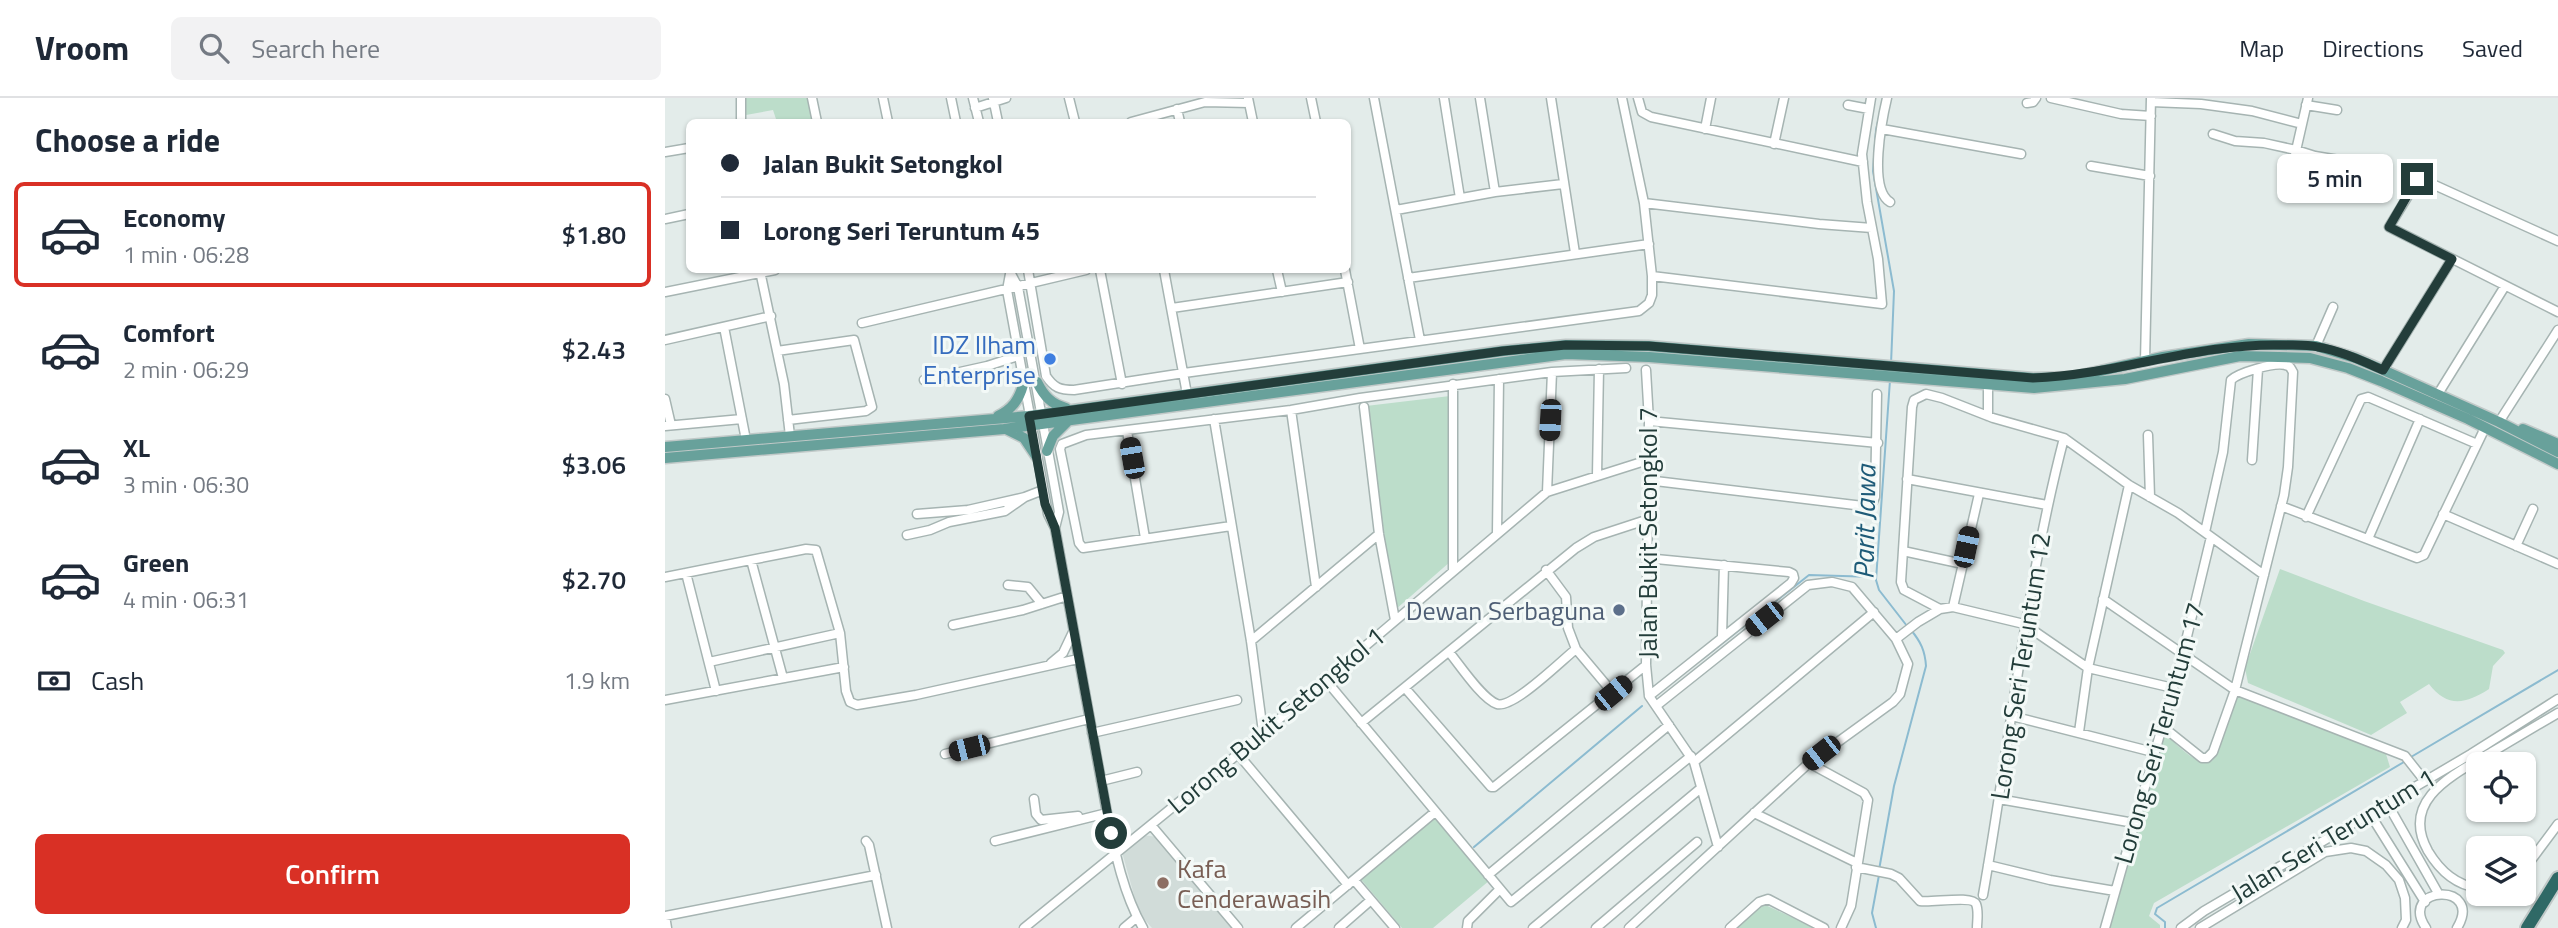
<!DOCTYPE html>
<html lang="en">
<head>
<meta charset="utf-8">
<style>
  :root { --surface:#fff; --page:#f2f2f3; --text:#1f2937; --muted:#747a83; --line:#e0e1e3; --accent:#d93025 }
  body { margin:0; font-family:"Titillium Web",sans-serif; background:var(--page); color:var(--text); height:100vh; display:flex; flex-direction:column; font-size:26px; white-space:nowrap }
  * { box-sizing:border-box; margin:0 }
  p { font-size:23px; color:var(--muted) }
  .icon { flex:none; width:38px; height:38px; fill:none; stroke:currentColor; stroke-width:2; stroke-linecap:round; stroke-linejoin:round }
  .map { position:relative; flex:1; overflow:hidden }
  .drawer { display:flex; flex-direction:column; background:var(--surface); width:665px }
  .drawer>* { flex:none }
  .hud { position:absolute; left:21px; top:21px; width:665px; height:154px; border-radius:10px; box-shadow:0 2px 5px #0004; display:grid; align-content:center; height:154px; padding:0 35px; background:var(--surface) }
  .fabs { position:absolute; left:1801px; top:654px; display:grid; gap:14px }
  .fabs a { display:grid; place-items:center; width:70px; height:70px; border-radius:10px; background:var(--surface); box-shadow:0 2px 5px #0004; font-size:35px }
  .end { position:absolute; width:32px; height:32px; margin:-16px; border:9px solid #233d3a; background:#fff; box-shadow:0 0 0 4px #fff }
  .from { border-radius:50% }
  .bubble { position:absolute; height:49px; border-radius:10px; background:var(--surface); box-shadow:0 2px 5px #0004; font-size:23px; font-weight:600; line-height:49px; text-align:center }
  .car { position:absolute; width:21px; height:42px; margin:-21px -10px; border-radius:9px; box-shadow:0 0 5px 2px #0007; background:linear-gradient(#222 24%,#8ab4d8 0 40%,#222 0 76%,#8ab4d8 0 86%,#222 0) }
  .hud b { display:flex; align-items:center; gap:24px; height:66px; font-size:26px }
  .hud b+b { border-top:2px solid var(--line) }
  .hud i { width:18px; height:18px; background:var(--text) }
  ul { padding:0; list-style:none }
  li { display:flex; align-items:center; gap:21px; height:105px; margin:0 14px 10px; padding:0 21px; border:4px solid transparent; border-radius:10px }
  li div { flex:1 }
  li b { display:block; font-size:26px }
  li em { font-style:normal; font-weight:600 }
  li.current { border-color:var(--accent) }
  li>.icon { width:63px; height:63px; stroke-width:1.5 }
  h2 { padding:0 35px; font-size:32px; line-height:84px }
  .pay { display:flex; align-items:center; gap:18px; height:77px; padding:0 35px; font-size:26px }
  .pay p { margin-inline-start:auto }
  .primary-button { display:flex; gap:14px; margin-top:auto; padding:14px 35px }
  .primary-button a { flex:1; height:80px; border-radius:10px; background:var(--accent); color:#fff; font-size:28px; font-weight:600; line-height:80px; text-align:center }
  header { display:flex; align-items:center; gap:42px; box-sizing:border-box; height:98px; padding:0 35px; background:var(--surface); border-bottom:2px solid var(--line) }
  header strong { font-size:33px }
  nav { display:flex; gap:38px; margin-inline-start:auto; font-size:24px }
  .search { width:490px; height:63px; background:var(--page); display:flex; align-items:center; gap:18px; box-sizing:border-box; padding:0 24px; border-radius:10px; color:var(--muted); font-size:26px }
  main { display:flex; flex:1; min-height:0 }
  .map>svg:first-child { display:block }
  .built { fill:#d1dcd9 }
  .green { fill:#bcddca }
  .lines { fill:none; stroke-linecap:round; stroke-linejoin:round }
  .stream { stroke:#8cbbd0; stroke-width:2 }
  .minor-casing { stroke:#a6b4b2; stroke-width:11 }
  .major-casing { stroke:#c1c9c8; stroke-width:13 }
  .highway-casing { stroke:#c1c9c8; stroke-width:16 }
  .minor { stroke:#fff; stroke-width:8 }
  .major { stroke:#68a19b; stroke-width:10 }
  .highway { stroke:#2f6966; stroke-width:12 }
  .route { stroke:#233d3a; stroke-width:9 }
  .shop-dot { fill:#3f7fe0; stroke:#f3f9f7; stroke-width:2.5 }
  .service-dot { fill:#5c6f8a; stroke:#f3f9f7; stroke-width:2.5 }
  .education-dot { fill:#8d6e63; stroke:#f3f9f7; stroke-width:2.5 }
  .labels { text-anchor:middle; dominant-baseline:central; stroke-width:6; stroke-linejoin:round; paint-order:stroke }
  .shop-label { font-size:26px; fill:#366cbe; stroke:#f3f9f7; text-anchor:end }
  .street-label { font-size:26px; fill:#233d3a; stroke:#f3f9f7 }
  .service-label { font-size:26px; fill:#4e5e75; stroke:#f3f9f7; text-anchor:end }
  .education-label { font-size:26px; fill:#785e54; stroke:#f3f9f7; text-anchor:start }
  .water-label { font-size:28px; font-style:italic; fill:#1e5b78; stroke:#f3f9f7 }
</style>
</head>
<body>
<header>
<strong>Vroom</strong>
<div class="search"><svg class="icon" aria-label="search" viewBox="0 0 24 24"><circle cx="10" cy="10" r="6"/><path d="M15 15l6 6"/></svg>Search here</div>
<nav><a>Map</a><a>Directions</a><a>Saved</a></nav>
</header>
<main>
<section class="drawer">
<h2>Choose a ride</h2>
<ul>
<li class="current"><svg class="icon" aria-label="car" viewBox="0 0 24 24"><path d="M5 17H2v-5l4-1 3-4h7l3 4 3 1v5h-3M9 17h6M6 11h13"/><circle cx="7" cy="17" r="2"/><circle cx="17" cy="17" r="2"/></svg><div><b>Economy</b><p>1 min · 06:28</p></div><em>$1.80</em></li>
<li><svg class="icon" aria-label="car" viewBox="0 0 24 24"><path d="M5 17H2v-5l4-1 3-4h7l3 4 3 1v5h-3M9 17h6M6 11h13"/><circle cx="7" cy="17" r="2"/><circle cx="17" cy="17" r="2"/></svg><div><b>Comfort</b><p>2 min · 06:29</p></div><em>$2.43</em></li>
<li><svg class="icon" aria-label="car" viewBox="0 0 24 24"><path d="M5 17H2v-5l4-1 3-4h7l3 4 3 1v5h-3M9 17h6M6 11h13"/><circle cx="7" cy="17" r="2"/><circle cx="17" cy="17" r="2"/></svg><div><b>XL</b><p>3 min · 06:30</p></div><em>$3.06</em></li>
<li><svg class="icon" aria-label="car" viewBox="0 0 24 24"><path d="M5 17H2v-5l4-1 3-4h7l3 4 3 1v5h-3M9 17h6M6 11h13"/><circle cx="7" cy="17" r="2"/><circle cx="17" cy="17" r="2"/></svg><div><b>Green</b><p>4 min · 06:31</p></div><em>$2.70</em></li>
</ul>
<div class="pay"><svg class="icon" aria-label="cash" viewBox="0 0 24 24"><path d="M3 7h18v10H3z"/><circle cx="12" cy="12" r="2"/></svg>Cash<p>1.9 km</p></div>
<div class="primary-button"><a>Confirm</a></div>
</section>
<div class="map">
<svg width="1893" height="830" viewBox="0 0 1893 830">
  <rect width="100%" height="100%" fill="#e3ecea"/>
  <path class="built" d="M478,737L492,739L567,830H487L474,815L457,754Z"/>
  <path class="green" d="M80,0H143L148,24H112L108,12L81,17Z
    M785,298L786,463L730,512L701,308Z
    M1615,471L1699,503L1838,552L1840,555L1828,568L1824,591C1801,606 1782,610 1764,586L1735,604L1742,615L1706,637L1583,585L1580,570Z
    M1575,598L1721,656L1725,669L1489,805L1484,818L1495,827V830H1445L1500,636C1512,646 1531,669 1547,663L1569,599Z
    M769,716L825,782L768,830H737L694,779Z
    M1096,805L1150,830H1067Z"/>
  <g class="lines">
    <path class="stream" d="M1216,11L1211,32L1208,73L1229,193L1226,266
      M1225,282L1211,482L1214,492L1242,528
      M1036,562L1144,477L1211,479
      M1746,659L1893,572
      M809,749L977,608
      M1214,772L1229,688L1261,568C1260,553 1256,544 1246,532
      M1211,830L1207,815L1214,777
      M1500,830V824L1490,816L1492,810L1739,664"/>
    <defs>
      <path id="minor" d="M76,0V24
        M147,0L152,24
        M218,0L223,24
        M286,0L291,24
        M308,0L314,24
        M328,0L333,24
        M404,0L410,24
        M583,0L588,24
        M646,0L651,24
        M709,0L755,242
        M779,0L795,100
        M815,0L830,94
        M886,0L910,155
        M973,0L977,14L986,19L1198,64
        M1222,0C1217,21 1203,91 1225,104
        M1386,0L1456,16L1486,18
        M1486,4L1536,6L1587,13L1637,26
        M1362,5L1368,4L1371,0
        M1183,7L1204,11
        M1641,7L1672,12
        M310,10L341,0
        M512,11L515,24
        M466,24L540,4L584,5
        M1040,31L1046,0
        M1217,31L1356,56
        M1548,36L1570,43L1599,45L1631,52L1650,58L1698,66L1701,83
        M1109,46L1119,0
        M0,54L24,50
        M1426,68L1485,78
        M1627,70L1643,0
        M979,105L1154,126L1207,130
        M731,112L830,94L898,86
        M0,121L24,116
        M1893,143L1754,80L1724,129L1893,214
        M363,172L381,278C389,290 395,292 409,292L519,275L974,213L984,205L987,197V178L979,105L957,0
        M435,172L457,286
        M499,172L522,296
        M612,172L617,194
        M680,172L695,251
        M95,173L119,286L125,338
        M345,174L353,189L390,391L394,414L390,430
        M345,176L342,192L383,416L390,430L442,715C450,754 458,795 478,830
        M987,178L1217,206L1213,161L1202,104L1197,56L1206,0
        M743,180L984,146
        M0,194L110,172
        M507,210L683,184
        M197,225L421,172
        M59,229L81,342
        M0,242L106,218
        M1651,248L1668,209
        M112,253L189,242L207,309L201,313L123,322
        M1480,263L1486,0
        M981,272L984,323L981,567L984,598L1029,664L1053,749
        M1718,272L1787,161
        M259,282L322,268L353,258
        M1773,296L1840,188
        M0,301L6,327
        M699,309L714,436L730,522
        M626,312L651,489
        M1323,318V287
        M549,321L586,543L598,634
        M984,323L1213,345
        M1834,324L1893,232
        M0,328L77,321
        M462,333L480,440
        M1483,337L1485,399
        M1587,362L1593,271
        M932,377L934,271
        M1242,381L1382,407
        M982,382L1198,408L1207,406L1210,399L1212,296
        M882,394L887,274
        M1616,408L1752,460L1759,457L1818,334
        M252,416L303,412L360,399
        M1778,416L1893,466
        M1641,419L1696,301L1703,299L1812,346
        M566,428L418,450L414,445L395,351L397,346L421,337L626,312L695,300L887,274L961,270
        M832,435L834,281
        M242,437L265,432L284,424L340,413L360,399L378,392
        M1703,441L1755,321
        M1851,448L1868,411
        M1238,453L1298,466
        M981,460L1124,474L1128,476L1129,480L1126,485L984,598
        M86,462L118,580
        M881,472L901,499L903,530L911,551L948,595
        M788,473V286
        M21,475L51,593
        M0,479L141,451L151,452L175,535L181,593L185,604L192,607L251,597L413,561
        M343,487L363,489L377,506
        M1438,501L1570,592L1740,658L1759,682
        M1288,509L1314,396
        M1275,511L1239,492L1236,484L1247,309L1249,302L1261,296L1277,300L1328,320L1399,340L1464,387L1513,415L1599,477
        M288,527L358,512L402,498
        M1057,538L1059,467
        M1231,541L1253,524L1275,511L1288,509L1359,526L1423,570L1508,590
        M586,543L714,436
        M784,554C794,566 817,601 832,606C848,611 897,562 911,551
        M44,564L175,535
        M386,565L398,555L408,534
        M659,580L846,804L1026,658
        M740,590L826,689H829L981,567
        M0,602L179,569
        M1347,618L1488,654
        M696,625L911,450L929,439L981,422
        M1497,628L1537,660H1542L1548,654L1570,592L1619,397L1623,369L1628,274C1625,269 1625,268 1620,267C1609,264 1573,275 1566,282L1558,354L1540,434
        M1414,634L1423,570L1464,387
        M427,635L572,602
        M280,656L424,621
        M573,656L683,787
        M1029,664L1209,514
        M1144,665L1199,695L1203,702L1186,808L1176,830
        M436,683L472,674
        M369,701L371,716L376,722L413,718
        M1334,701L1469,725
        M1722,705L1773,795
        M1089,715L1192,765
        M1705,716L1760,804
        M486,727L573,830
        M201,743L204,747L222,830
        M330,743L442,715
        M1323,767L1385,782L1450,793
        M1191,769L1226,776L1234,780L1255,803C1267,805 1307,797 1311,806C1314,813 1312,823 1312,830
        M1858,773L1893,726
        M823,777L1004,627
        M689,782L730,830
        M1813,790C1790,787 1775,773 1763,753C1734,701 1790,676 1827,654C1849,641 1871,628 1893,615
        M1318,797C1345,644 1360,490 1399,340
        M0,818L211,777
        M0,818L2,830
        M359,830L573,656L882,394L983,362
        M459,830L472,819
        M631,830L770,714
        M674,830L706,802
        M802,830L803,823L835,791
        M868,830L1036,690
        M931,830L1032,744
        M964,830L1144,665L1228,604L1235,596L1243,566L1231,541L1187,489L1167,484L1143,487L991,608
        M1065,830L1094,804L1103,801L1159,830
        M1440,830L1518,555L1546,439
        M1516,830L1539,813L1806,656L1893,601
        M1535,830L1660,754L1686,750L1701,753L1721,767L1734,782L1740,800L1741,822L1737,830
        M1761,830C1732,787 1820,784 1792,830"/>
      <path id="major" d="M372,284C379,298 386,306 401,310
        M333,318C347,311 354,302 358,287
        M341,331L359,340L371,358
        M1858,331L1893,346
        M0,349L364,318L838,253L901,247L983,248L1368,280L1408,279L1498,259L1584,246L1651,248L1690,260L1718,272L1834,324L1893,354
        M382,353L388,338L402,324
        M0,360L339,331L901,256L984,259L1369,290L1460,281L1575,258L1645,260L1683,270L1716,283L1803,321L1893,366"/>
      <path id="highway" d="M1862,830L1893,780"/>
    </defs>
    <use href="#minor" class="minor-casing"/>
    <use href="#major" class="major-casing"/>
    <use href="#highway" class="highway-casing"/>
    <use href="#minor" class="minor"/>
    <use href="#major" class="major"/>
    <use href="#highway" class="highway"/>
  </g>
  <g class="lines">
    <path class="route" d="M446,735L390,430L380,406L364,318L838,253L901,247L984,248L1368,280C1452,277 1532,245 1616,247C1628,247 1641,246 1653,249C1676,253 1697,263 1718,272L1787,161L1724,129L1752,81"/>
  </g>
  <circle class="shop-dot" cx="385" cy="261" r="7"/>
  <circle class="service-dot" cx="954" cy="512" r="7"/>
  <circle class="education-dot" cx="498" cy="785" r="7"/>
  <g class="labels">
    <g class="shop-label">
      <text x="371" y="246">IDZ Ilham<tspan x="371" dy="30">Enterprise</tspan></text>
    </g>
    <g class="street-label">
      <text transform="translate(982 435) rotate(-90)">Jalan Bukit Setongkol 7</text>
      <text transform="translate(1355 568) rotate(-81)">Lorong Seri Teruntum 12</text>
      <text transform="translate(611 622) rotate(-40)">Lorong Bukit Setongkol 1</text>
      <text transform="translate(1494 635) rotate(-74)">Lorong Seri Teruntum 17</text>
      <text transform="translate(1668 737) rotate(-31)">Jalan Seri Teruntum 1</text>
    </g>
    <g class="service-label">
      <text x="940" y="512">Dewan Serbaguna</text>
    </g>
    <g class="education-label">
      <text x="512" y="770">Kafa<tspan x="512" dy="30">Cenderawasih</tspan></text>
    </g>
    <g class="water-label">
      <text transform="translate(1199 424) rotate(-89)">Parit Jawa</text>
    </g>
  </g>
</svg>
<div class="fabs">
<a><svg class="icon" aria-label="locate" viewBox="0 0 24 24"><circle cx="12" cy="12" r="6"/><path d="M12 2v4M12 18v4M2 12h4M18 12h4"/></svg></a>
<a><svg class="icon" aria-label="layers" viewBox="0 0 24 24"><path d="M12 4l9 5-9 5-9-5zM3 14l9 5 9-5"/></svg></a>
</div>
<i class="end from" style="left:446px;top:735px"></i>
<i class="end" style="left:1752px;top:81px"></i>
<div class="bubble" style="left:1612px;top:56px;width:116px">5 min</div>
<i class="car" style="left:885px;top:322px;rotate:183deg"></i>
<i class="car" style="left:467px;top:360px;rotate:350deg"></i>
<i class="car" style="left:1301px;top:449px;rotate:12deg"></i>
<i class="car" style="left:1099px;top:521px;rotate:232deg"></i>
<i class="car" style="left:948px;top:595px;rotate:51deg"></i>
<i class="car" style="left:304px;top:650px;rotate:256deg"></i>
<i class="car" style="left:1156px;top:655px;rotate:232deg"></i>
<div class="hud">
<b><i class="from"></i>Jalan Bukit Setongkol</b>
<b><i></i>Lorong Seri Teruntum 45</b>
</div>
</div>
</main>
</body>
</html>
